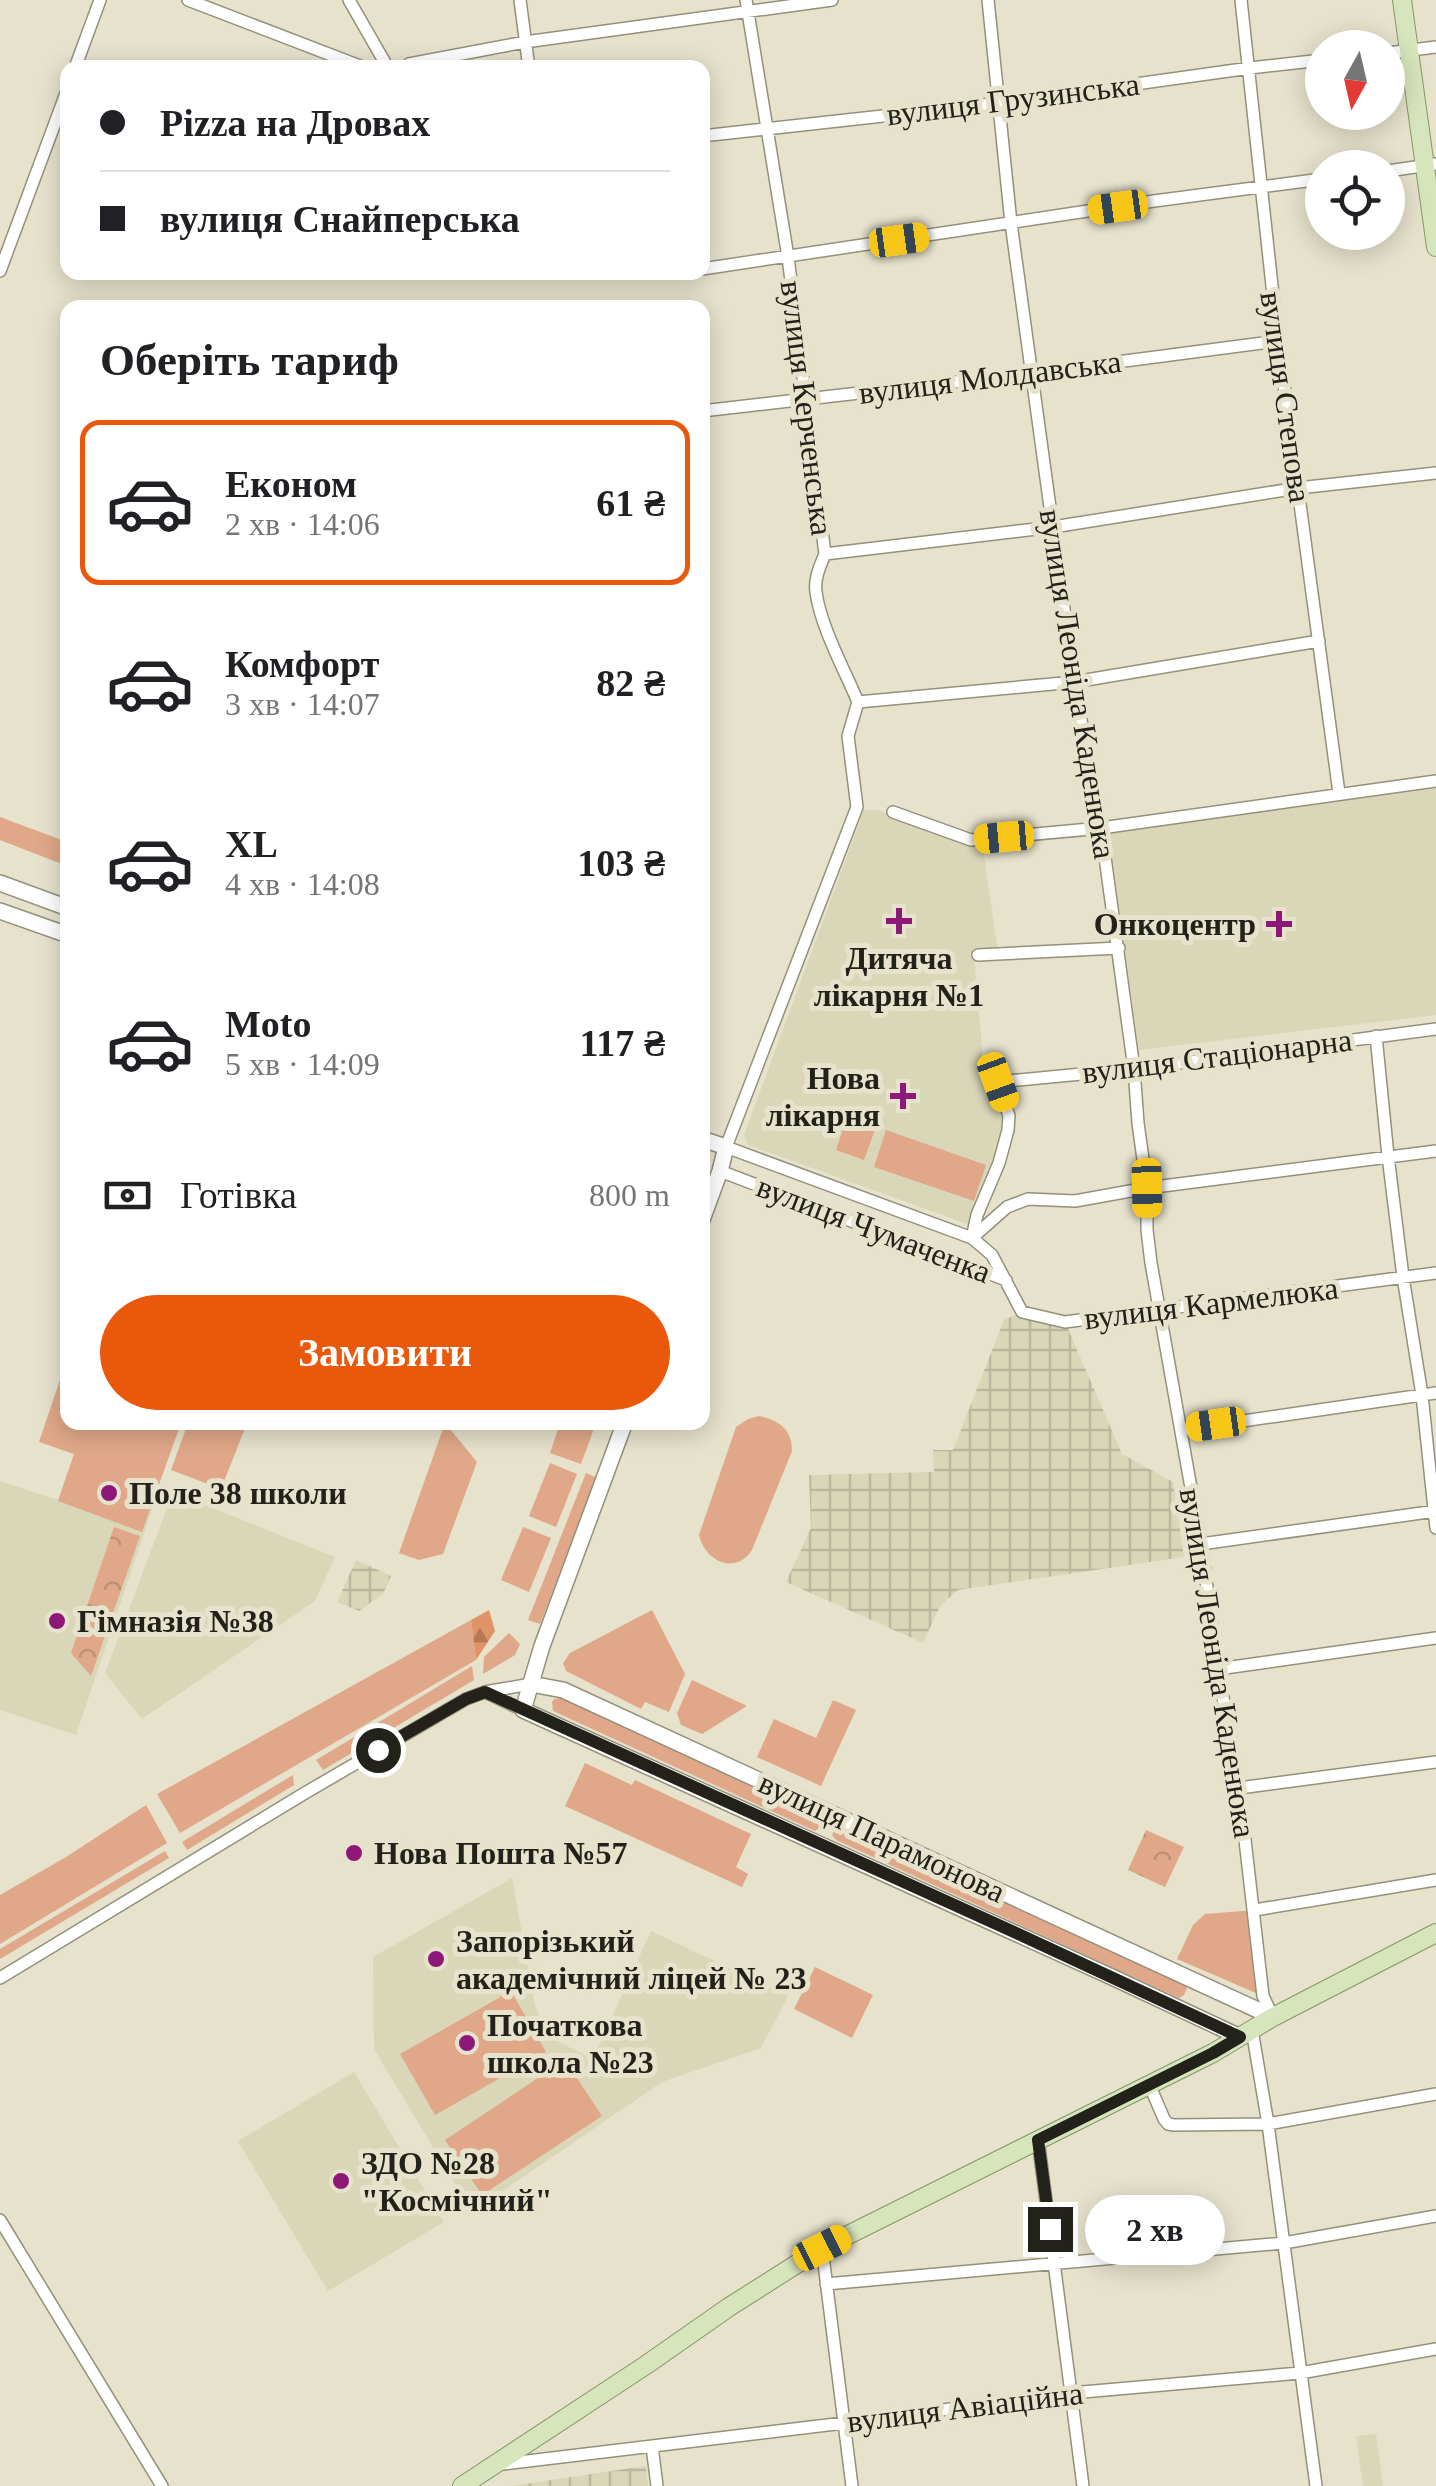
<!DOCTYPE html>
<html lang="uk">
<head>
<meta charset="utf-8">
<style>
  :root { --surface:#fff; --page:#f2f2f2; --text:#202124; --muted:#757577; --line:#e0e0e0; --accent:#ea580c }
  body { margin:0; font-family:Georgia,serif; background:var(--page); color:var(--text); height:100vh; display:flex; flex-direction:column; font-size:38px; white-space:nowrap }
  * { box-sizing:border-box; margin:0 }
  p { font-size:32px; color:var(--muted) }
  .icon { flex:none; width:55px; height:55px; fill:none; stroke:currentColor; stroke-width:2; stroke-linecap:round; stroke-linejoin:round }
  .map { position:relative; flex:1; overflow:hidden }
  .panel { position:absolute; left:60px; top:300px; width:650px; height:1130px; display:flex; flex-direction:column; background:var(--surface); border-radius:20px; box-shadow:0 5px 25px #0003 }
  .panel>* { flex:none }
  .hud { position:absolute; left:60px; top:60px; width:650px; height:220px; border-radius:20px; box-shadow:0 5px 25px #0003; display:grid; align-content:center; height:220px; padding:0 40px; background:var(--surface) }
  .needle { width:65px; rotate:188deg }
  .controls { position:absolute; left:1305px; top:30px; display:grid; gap:20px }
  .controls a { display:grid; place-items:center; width:100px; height:100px; border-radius:50%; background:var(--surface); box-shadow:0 5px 25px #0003; font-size:50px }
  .end { position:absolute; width:45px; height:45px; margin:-22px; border:12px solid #23221a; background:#fff; box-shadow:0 0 0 5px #fff }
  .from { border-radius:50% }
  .bubble { position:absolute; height:70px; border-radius:35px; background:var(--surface); box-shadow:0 5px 25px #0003; font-size:32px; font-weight:700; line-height:70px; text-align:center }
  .car { position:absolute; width:30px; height:60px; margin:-30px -15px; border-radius:12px; box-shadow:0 0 8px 2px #0007; background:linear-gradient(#f5c518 24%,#345 0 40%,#f5c518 0 76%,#345 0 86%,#f5c518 0) }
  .hud b { display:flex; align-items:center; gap:35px; height:95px; font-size:38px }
  .hud b+b { border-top:2px solid var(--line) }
  .hud i { width:25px; height:25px; background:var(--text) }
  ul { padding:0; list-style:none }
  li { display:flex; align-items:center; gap:30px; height:165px; margin:0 20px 15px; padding:0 20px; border:5px solid transparent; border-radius:20px }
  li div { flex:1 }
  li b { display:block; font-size:38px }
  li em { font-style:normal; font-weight:700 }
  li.selected { border-color:var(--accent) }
  li>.icon { width:90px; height:90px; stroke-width:1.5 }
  h2 { padding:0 40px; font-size:45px; line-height:120px }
  .pay { display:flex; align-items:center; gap:25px; height:110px; padding:0 40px; font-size:38px }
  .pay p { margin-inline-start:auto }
  .action { display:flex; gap:20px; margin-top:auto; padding:20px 40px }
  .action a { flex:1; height:115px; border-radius:60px; background:var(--accent); color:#fff; font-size:40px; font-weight:700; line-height:115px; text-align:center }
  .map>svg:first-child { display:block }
  .built { fill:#dad6b8 }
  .industrial { fill:url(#industrial-grid) }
  .grass { fill:#e0a888 }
  .forest { fill:url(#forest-firs) }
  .park { fill:url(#park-crowns) }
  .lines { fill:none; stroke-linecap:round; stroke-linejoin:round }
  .street-casing { stroke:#93907b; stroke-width:14 }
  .secondary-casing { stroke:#93907b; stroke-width:18 }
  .primary-casing { stroke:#869667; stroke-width:20 }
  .street { stroke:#fff; stroke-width:11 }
  .secondary { stroke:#fff; stroke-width:15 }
  .primary { stroke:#d7e5bd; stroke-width:18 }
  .route { stroke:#23221a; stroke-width:12 }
  .poi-dot { fill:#8e1878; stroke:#e6e2cc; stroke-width:4 }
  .labels { text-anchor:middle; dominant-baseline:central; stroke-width:10; stroke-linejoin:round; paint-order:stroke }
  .street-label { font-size:32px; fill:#23221a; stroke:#e6e2cc }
  .poi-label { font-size:32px; font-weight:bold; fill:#23221a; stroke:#e6e2cc; text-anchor:start }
</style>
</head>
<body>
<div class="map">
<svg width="1436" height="2486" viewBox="0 0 1436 2486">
  <defs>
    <pattern id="industrial-grid" width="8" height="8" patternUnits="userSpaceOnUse" patternTransform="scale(2.5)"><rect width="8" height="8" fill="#dad6b8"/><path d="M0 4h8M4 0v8" fill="none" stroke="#bbb79e"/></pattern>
    <pattern id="forest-firs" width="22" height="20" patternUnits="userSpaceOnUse" patternTransform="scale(2.5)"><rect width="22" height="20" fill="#e09366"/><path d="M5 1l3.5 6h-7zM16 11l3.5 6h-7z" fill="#b57853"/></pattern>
    <pattern id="park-crowns" width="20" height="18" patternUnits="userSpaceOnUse" patternTransform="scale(2.5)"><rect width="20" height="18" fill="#e0a888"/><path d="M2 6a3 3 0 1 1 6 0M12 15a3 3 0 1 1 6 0" fill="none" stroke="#c09075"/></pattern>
  </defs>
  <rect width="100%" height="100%" fill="#e6e2cc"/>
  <path class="built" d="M1436,787V1015L1139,1050L1109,833Z
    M864,810H877L982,842L998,952L974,954L983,1061L1004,1107L999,1153L967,1224L748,1145L744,1135Z
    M74,1454L160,1486L76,1735L0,1710V1481L58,1500Z
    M173,1492L335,1557L315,1601L142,1719L105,1673Z
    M512,1878L535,2006L551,2038L593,2059L651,1931L788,1996L761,2048L662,2082L472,2212L374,2049L373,1957Z
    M354,2072L444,2222L328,2291L238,2141Z
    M1376,2434L1383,2486H1363L1356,2436Z"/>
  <path class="industrial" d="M1022,1312L1065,1322L1122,1454L1173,1482L1184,1557L958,1590L940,1606L923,1643L786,1582L811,1528L809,1475L934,1472L933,1450H953L1004,1320Z
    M356,1560L391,1576L383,1594L359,1611L337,1602Z
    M646,2466L648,2486H511L645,2466Z"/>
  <path class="grass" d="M0,817L67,842V866L0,840Z
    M847,1117L876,1127L864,1160L836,1150Z
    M886,1130L986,1165L974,1201L874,1167Z
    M67,1359L68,1422L181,1423L142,1532L58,1501L74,1454L39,1442Z
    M759,1416C779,1420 792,1429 792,1451L752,1550C735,1576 705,1561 699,1535L736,1427L748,1419Z
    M188,1423H247L221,1489L171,1470Z
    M445,1423L477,1462L443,1554L419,1560L399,1553Z
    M560,1423H596L581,1464L550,1453Z
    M550,1463L577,1474L556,1527L529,1516Z
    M586,1473L597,1478L540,1624L528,1620Z
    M523,1527L551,1538L529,1592L501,1580Z
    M652,1610L685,1674L669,1712L645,1702L641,1709L566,1671L563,1663L570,1653Z
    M471,1620L476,1660L180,1833L157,1794Z
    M509,1633L520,1644L515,1655L483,1674L484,1657Z
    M472,1666L474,1680L323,1770L316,1760Z
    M692,1680L747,1706L702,1734L681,1725L677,1713Z
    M560,1698L823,1817L822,1826L815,1831L553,1711L552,1702L554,1699Z
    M833,1700L856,1710L821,1786L757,1757L774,1719L816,1738Z
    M585,1763L632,1785L635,1780L751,1834L736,1867L748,1874L742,1887L565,1806Z
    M293,1775L294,1785L187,1850L182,1842Z
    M146,1805L167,1843L0,1944V1895L66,1857Z
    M837,1825L1188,1985L1184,1995L1179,1998L836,1840L832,1835Z
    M165,1851L169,1858L0,1959V1949Z
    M1255,1910L1263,1996L1177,1959L1193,1925L1205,1914Z
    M815,1967L873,1995L852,2038L794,2009Z
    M511,1991L546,2052L435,2115L400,2054Z
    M565,2060L602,2116L482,2195L445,2140Z"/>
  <path class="forest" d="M489,1610L495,1631L476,1660L471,1620Z"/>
  <path class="park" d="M114,1527L140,1536L91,1676L71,1653Z
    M1146,1830L1184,1847L1165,1887L1128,1870Z"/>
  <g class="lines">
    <defs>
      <path id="street" d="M188,0L365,68
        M349,0L388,68
        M520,0L529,68
        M746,0L788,257L825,554C820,566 814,579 816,592C820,625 845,671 858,702L848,736L857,807L726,1147L972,1238L992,1255L1022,1312L1065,1322L1436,1273
        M988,0L1011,223L1074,682L1101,828L1134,1069L1138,1123L1147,1188V1230L1151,1263L1201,1544L1218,1669L1239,1788L1263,1996L1273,2017
        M1241,0L1278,341L1339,793
        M1388,53L1436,47
        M75,68L100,0
        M405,68L409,64L525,42L832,0
        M702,136L1000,103L1250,68L1322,60
        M1388,171L1436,164
        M702,269L1154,201L1322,179
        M0,271L68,88
        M672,273L678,272
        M702,411L1033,373L1278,341
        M825,554L1053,527L1298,488L1436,473
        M858,702L1074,682L1319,641
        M893,812L971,840L1101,828L1436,781
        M978,955L1119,948
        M1376,1036L1388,1156L1403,1277L1422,1395L1436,1528
        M720,1171L1006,1280
        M972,1238L977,1215L999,1163L1008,1130L1009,1116L998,1082L1134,1069L1436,1029
        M972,1238L1007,1207L1028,1199L1075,1201L1147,1188L1436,1151
        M1181,1430L1436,1393
        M1201,1544L1436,1511
        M1218,1669L1436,1638
        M485,1692L523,1710
        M1239,1788L1436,1762
        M1255,1910L1436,1880
        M0,1978L305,1793L466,1699L485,1692L531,1684
        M1252,2030L1268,2124L1316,2486
        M1149,2084L1164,2119L1168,2124L1174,2125L1268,2124L1436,2094
        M1038,2139L1083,2486
        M0,2220L162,2486
        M822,2248L852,2486
        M826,2284L1284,2243L1436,2216
        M652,2446L657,2486
        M503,2464L844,2423L1071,2393L1300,2373L1436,2349"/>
      <path id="secondary" d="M0,883L68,908
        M0,911L68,935
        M702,1139L726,1147L720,1171L702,1220
        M625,1422L542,1646L523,1710L1112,1977L1240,2037
        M531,1684L563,1690L1273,2017"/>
      <path id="primary" d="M1402,0L1436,247
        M462,2486L646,2365L729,2307L822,2248L1213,2053L1273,2017L1436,1933"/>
    </defs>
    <use href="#street" class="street-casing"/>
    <use href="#secondary" class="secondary-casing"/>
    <use href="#primary" class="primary-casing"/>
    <use href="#street" class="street"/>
    <use href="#secondary" class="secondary"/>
    <use href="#primary" class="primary"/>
  </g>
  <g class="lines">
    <path class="route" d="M378,1750L466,1699L485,1692L1014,1932L1240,2037L1213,2053L1038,2140L1050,2229"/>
  </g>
  <g class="poi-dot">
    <path d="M894 906h10v10h10v10h-10v10h-10v-10h-10v-10h10z"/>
    <path d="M1274 909h10v10h10v10h-10v10h-10v-10h-10v-10h10z"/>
    <path d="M898 1081h10v10h10v10h-10v10h-10v-10h-10v-10h10z"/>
    <circle cx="109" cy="1493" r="10"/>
    <circle cx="57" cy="1621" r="10"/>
    <circle cx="354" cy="1853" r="10"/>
    <circle cx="436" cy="1959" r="10"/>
    <circle cx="467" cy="2043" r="10"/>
    <circle cx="341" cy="2181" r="10"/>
  </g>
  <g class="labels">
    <g class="street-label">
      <text transform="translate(1013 99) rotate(-7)">вулиця Грузинська</text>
      <text transform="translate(990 377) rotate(-7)">вулиця Молдавська</text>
      <text transform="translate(1286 397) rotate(82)">вулиця Степова</text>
      <text transform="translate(807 408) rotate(83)">вулиця Керченська</text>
      <text transform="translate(1078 684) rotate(81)">вулиця Леоніда Каденюка</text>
      <text transform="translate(1217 1056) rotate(-7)">вулиця Стаціонарна</text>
      <text transform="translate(874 1229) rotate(21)">вулиця Чумаченка</text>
      <text transform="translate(1211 1303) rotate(-7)">вулиця Кармелюка</text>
      <text transform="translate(1218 1663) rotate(81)">вулиця Леоніда Каденюка</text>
      <text transform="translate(882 1837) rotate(25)">вулиця Парамонова</text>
      <text transform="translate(965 2407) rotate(-7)">вулиця Авіаційна</text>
    </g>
    <g class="poi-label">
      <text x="1256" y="924" text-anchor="end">Онкоцентр</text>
      <text x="899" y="958" text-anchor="middle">Дитяча<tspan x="899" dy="37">лікарня №1</tspan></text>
      <text x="880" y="1078" text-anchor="end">Нова<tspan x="880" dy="37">лікарня</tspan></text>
      <text x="129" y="1493">Поле 38 школи</text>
      <text x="77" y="1621">Гімназія №38</text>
      <text x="374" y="1853">Нова Пошта №57</text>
      <text x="456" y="1941">Запорізький<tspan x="456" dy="37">академічний ліцей № 23</tspan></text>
      <text x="487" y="2025">Початкова<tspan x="487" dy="37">школа №23</tspan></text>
      <text x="361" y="2163">ЗДО №28<tspan x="361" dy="37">"Космічний"</tspan></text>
    </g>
  </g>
</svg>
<div class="controls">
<a><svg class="needle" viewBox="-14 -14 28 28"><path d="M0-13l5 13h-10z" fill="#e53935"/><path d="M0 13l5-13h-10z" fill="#757577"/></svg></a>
<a><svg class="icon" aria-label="locate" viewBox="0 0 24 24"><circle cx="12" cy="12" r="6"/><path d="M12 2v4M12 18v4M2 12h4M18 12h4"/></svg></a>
</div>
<i class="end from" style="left:378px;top:1750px"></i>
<i class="end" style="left:1050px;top:2229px"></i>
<div class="bubble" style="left:1085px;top:2195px;width:140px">2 хв</div>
<i class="car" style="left:1118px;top:207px;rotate:262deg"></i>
<i class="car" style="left:899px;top:240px;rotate:82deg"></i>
<i class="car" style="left:1004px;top:837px;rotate:265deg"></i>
<i class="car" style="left:998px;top:1082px;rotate:160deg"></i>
<i class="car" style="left:1147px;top:1188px;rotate:179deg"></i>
<i class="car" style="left:1216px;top:1424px;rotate:262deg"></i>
<i class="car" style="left:822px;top:2248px;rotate:63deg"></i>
<div class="hud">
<b><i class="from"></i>Pizza на Дровах</b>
<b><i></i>вулиця Снайперська</b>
</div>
<section class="panel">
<h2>Оберіть тариф</h2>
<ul>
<li class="selected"><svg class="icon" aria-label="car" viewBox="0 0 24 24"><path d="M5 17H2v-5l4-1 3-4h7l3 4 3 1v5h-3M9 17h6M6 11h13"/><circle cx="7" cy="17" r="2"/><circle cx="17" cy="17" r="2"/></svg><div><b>Економ</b><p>2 хв · 14:06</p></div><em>61 ₴</em></li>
<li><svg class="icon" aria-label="car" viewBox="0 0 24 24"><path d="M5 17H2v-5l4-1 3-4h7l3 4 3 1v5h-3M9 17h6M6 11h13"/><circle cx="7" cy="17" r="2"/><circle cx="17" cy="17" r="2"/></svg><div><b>Комфорт</b><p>3 хв · 14:07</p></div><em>82 ₴</em></li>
<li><svg class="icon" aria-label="car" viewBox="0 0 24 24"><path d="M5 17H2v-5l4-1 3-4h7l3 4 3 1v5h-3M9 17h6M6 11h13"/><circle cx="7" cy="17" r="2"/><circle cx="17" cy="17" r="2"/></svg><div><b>XL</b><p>4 хв · 14:08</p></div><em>103 ₴</em></li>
<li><svg class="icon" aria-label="car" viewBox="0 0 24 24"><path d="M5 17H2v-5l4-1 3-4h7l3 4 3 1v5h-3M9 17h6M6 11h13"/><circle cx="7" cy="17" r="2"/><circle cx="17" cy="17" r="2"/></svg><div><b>Moto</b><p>5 хв · 14:09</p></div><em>117 ₴</em></li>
</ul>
<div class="pay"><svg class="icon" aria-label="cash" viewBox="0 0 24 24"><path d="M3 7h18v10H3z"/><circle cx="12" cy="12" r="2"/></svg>Готівка<p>800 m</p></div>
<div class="action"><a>Замовити</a></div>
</section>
</div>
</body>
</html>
